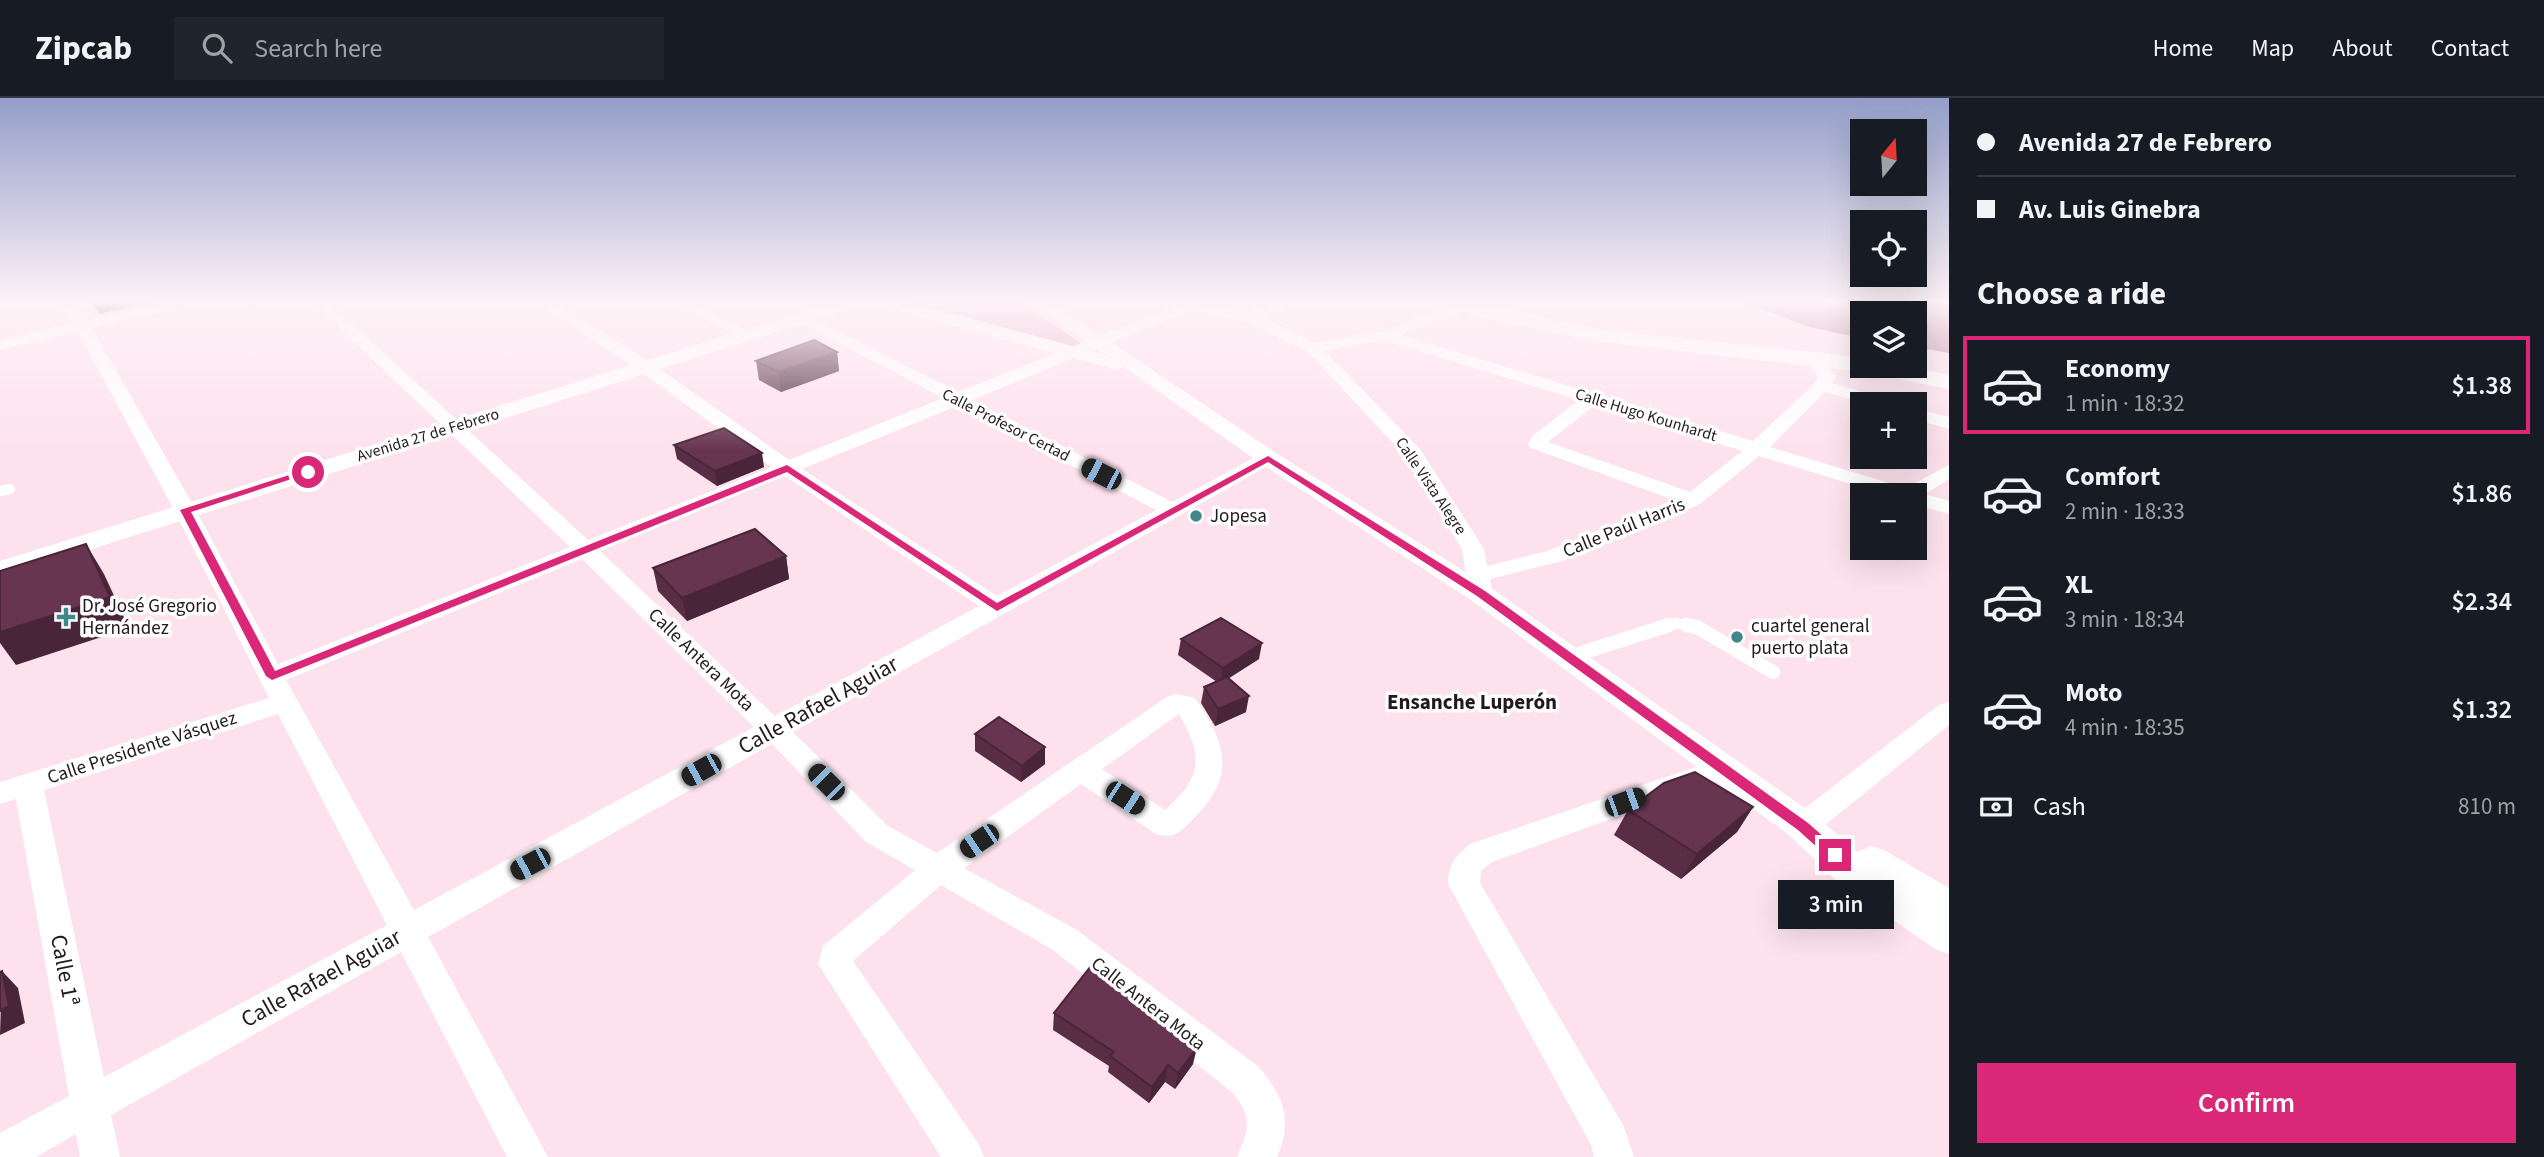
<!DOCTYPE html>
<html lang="en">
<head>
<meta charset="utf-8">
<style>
  :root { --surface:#171b24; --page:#20242c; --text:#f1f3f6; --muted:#9ea1a6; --line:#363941; --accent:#db2777 }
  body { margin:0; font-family:"Source Sans 3",sans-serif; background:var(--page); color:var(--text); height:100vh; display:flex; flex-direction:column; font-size:26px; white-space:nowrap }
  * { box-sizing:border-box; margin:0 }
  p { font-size:23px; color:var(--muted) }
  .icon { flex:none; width:38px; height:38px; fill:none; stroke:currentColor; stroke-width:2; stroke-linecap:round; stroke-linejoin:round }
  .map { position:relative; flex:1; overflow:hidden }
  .panel { display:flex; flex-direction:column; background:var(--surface); width:595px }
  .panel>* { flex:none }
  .guide { display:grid; align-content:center; height:154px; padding:0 28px; background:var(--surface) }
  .needle { width:46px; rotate:18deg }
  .tools { position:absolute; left:1850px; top:21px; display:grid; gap:14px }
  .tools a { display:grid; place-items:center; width:77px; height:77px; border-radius:0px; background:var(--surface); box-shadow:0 7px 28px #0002; font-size:35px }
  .end { position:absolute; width:32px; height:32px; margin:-16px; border:9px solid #db2777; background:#fff; box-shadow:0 0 0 4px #fff }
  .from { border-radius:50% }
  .bubble { position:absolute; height:49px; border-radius:0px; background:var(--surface); box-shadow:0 7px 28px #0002; font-size:23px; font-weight:600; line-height:49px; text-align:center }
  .car { position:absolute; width:21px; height:42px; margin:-21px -10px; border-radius:9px; box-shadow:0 0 5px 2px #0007; background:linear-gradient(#222 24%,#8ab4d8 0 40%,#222 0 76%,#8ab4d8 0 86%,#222 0) }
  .guide b { display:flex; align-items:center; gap:24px; height:66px; font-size:26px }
  .guide b+b { border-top:2px solid var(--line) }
  .guide i { width:18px; height:18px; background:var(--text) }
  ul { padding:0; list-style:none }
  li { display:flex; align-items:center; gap:21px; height:98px; margin:0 14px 10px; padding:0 14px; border:4px solid transparent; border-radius:0px }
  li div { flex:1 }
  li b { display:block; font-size:26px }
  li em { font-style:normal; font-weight:600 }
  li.current { border-color:var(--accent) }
  li>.icon { width:63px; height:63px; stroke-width:1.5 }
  h2 { padding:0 28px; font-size:32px; line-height:84px }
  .pay { display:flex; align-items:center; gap:18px; height:77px; padding:0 28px; font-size:26px }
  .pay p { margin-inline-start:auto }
  .cta { display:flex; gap:14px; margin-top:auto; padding:14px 28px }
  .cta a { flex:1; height:80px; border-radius:0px; background:var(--accent); color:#fff; font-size:28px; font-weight:600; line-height:80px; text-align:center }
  header { display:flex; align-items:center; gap:42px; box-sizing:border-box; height:98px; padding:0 35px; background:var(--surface); border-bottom:2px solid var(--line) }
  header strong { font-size:33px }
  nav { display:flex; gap:38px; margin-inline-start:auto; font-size:24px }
  .search { width:490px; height:63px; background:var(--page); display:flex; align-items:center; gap:18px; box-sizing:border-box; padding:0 24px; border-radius:0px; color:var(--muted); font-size:26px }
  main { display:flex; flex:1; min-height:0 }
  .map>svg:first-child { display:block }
  .green { fill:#e1b0c8 }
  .water { fill:#b67e9a }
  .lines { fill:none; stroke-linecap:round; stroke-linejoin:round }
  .service-far2 { stroke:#fff; stroke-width:9 }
  .service-far1 { stroke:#fff; stroke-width:10 }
  .service { stroke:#fff; stroke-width:14 }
  .minor { fill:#fff; fill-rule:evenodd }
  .tertiary { fill:#fff; fill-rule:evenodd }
  .secondary { fill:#fff; fill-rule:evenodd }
  .wall { fill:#592e45 }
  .shaded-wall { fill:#482538 }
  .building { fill:#673550; stroke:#482538; stroke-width:2 }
  .route { fill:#db2777 }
  .poi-dot { fill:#40888a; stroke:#fff; stroke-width:2.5 }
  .labels { text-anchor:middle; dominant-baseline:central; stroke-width:7; stroke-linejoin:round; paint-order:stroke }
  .far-street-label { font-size:16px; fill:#22191d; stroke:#fff }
  .poi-label { font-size:19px; fill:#22191d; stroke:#fff; text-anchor:start }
  .street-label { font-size:19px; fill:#22191d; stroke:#fff }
  .neighbourhood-label { font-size:21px; font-weight:bold; fill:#22191d; stroke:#fff }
  .near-street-label { font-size:23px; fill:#22191d; stroke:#fff }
</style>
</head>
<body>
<header>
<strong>Zipcab</strong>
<div class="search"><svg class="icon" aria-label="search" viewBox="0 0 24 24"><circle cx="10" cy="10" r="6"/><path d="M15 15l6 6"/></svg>Search here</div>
<nav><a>Home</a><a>Map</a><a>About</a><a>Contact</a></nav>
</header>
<main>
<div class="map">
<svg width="1949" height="1059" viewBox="0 0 1949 1059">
  <rect width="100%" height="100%" fill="#fde2ee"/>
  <path class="green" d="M890,203H1019L1107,263Z"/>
  <path class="water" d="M1742,203H1949V255L1915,249L1914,215H1862V240L1809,229Z"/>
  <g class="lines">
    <path class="service-far2" d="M682,203L747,238"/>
    <path class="service-far1" d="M0,393L10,391
      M1664,529L1675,525L1695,529"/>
    <path class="service" d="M1686,527L1697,529L1773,574
      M1569,559L1669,527"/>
    <path class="minor" d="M57,203H72L87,222L170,203H198L196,206L92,230L196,412L278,566L570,449L311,203H327L588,442L772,369L641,274L535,203H553L653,266L789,362L943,300L797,223L794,220L797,217L802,215L958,294L1174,208L1168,203H1193L1250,215L1280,203H1301L1264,220L1315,245L1381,233L1466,203L1471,205L1474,208L1471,211L1400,237L1753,343L1815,285L1818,278L1806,259L1814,254L1820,255L1836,278L1832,285L1890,302L1893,306H1866L1825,294L1770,349L1906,390L1949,367V381L1925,396L1949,403V416L1914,406V397H1887L1759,358L1700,406L1563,463L1490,481L1493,496L1489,501H1473L1469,496L1462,451L1405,358L1307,253L1246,224L1191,212L972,302L1172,404L1261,356H1275L1278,360L1275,364L793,634L888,728L937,755L1167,599L1176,596L1195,600C1229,649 1236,682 1189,725C1178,736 1172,741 1156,736L1081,686L964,770L1077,832L1259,969C1284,999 1293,1022 1277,1059H1237C1249,1030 1253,1021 1233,995L1053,852L941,787L853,863L978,1045L984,1059H941L818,866L823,848L915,772L866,744L772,646L428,839L548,1059H507L401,854L111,1017L120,1059H80L76,1036L36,1059H0V1035L69,998L16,701L0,706V684L269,600L174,412L78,234L0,252V242L73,225ZM1383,242L1579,302L1532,338L1528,346L1531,350L1674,402L1547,453L1487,468L1484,451L1420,351L1325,253ZM1595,307L1742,353L1690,394L1548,344ZM957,308L1156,412L997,498L802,371ZM785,378L979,508L775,618L600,453ZM582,461L754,629L414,812L286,582ZM278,616L387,827L104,979L44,692ZM1179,616C1204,660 1202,679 1165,712L1102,671Z
      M1914,310L1949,319V331L1914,321Z
      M1949,604V627L1814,736L1803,740L1792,736L1788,728L1792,720L1939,607Z
      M1722,660L1732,663L1736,670L1732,677L1492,764L1481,773L1480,785L1623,1027L1634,1059H1594L1591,1047L1448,786C1449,766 1454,759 1470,746Z"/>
    <path class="tertiary" d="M837,203H866L863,207L0,480V463Z
      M874,203H905L1106,257L1028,203H1050L1276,355L1491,490L1816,718L1857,754L1871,748L1884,752L1949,790V856L1935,851L1837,783L1790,738L1471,502L1260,365L1124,269L1116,272L1109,270L877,207Z"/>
    <path class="secondary" d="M1441,203C1495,203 1548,223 1603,231C1689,243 1776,248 1862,260V268H1904L1949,277V291L1863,274L1603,244L1500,224L1443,208Z"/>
  </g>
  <path class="wall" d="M837,254L839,273L781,294L759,282L756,263Z
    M674,347L764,369L717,388L677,361Z
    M786,458L789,481L687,523L658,493L653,470Z
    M1181,541L1259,561L1228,580L1246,614L1215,628L1201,605L1204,589L1217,584L1178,557Z
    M975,636L1045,666L1021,684L975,653Z
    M1753,709L1737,734L1681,781L1614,737L1628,712Z
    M1054,915L1193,966L1175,991L1165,984L1149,1005L1108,974L1109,968L1053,932Z"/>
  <path class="shaded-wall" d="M92,203H148L149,205L99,216Z
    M837,254L839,273L781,294L779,274Z
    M762,355L764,369L717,388L715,373Z
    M86,446L104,476L129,530L16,567L0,545V534Z
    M786,458L789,481L687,523L682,500Z
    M1262,545L1259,561L1220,586L1223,570Z
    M1249,598L1246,614L1215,628L1218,611Z
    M1045,649V666L1021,684L1022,668Z
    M1753,709L1737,734L1681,781L1697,756Z
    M2,873L18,890L25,925L0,937Z
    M1197,950L1193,966L1175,991L1178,975Z
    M1168,967L1165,984L1149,1005L1152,989Z"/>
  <path class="building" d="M814,242L837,254L779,274L756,263Z
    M724,330L762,355L715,373L674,347Z
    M755,431L786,458L682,500L653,470Z
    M86,446L110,499L0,534V473Z
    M1221,520L1262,545L1223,570L1181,541Z
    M1227,579L1249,598L1218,611L1204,589Z
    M999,619L1045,649L1022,668L975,636Z
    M1695,674L1753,709L1697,756L1628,712L1664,685Z
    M1091,868L1197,950L1178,975L1168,967L1152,989L1110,958L1114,954L1054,915Z
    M2,873L9,908L0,913V874Z"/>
  <linearGradient id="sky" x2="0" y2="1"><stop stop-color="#949ec9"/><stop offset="0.58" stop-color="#fef2f7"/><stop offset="1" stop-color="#fef2f7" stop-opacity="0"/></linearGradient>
  <rect width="1949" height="352" fill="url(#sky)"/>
  <path class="route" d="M1268,358L1485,493L1808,725L1840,753L1842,757L1840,761H1830L1798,732L1477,498L1268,364L997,513L787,374L272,582L266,578L180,412L305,372L313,374L191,414L275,573L787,367L997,505Z"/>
  <g class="poi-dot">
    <circle cx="1196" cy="418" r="7"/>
    <path d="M62.5 508.5h7v7h7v7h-7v7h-7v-7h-7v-7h7z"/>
    <circle cx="1737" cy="539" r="7"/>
  </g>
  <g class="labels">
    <g class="far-street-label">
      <text transform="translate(1646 317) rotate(17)">Calle Hugo Kounhardt</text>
      <text transform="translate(1006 327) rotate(27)">Calle Profesor Certad</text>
      <text transform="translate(428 337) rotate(-17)">Avenida 27 de Febrero</text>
      <text transform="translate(1431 388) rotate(56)">Calle Vista Alegre</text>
    </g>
    <g class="poi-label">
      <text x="1210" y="418">Jopesa</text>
      <text x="82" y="508">Dr. José Gregorio<tspan x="82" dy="22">Hernández</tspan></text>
      <text x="1751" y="528">cuartel general<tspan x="1751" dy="22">puerto plata</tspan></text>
    </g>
    <g class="street-label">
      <text transform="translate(1624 430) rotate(-22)">Calle Paúl Harris</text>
      <text transform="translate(701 562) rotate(44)">Calle Antera Mota</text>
      <text transform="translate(142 650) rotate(-18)">Calle Presidente Vásquez</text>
      <text transform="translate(1148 906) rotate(38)">Calle Antera Mota</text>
    </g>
    <g class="neighbourhood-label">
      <text x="1472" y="604">Ensanche Luperón</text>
    </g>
    <g class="near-street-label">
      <text transform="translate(818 607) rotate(-29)">Calle Rafael Aguiar</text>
      <text transform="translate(65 872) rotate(79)">Calle 1ª</text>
      <text transform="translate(321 880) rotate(-29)">Calle Rafael Aguiar</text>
    </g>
  </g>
</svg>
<div class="tools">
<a><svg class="needle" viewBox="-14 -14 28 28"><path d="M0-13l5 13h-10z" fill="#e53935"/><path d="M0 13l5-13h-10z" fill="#9ea1a6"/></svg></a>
<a><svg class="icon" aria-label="locate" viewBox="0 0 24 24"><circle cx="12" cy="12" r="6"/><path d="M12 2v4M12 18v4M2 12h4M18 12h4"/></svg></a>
<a><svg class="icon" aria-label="layers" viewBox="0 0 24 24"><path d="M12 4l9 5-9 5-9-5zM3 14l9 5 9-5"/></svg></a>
<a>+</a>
<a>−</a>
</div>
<i class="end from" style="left:308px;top:374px"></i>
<i class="end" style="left:1835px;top:757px"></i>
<div class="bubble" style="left:1778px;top:782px;width:116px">3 min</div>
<i class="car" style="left:1101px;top:376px;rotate:297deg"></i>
<i class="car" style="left:701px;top:672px;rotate:241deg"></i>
<i class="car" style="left:826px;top:684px;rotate:315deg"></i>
<i class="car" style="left:1125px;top:700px;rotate:123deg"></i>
<i class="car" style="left:1625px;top:704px;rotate:70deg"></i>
<i class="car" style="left:979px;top:743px;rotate:236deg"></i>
<i class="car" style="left:530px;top:766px;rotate:242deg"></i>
</div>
<section class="panel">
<div class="guide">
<b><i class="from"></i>Avenida 27 de Febrero</b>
<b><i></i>Av. Luis Ginebra</b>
</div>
<h2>Choose a ride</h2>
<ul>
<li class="current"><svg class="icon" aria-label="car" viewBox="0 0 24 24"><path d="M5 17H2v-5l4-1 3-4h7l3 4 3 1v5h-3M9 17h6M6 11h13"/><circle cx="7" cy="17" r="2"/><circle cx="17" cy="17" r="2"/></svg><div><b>Economy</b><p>1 min · 18:32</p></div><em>$1.38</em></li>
<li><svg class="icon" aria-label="car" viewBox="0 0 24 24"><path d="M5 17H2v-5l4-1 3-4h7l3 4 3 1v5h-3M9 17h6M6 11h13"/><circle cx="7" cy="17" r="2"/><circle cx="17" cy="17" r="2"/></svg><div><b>Comfort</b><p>2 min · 18:33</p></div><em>$1.86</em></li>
<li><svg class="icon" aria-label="car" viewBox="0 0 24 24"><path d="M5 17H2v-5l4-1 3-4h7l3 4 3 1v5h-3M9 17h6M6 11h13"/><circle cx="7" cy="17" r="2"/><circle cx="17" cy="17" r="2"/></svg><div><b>XL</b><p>3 min · 18:34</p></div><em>$2.34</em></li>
<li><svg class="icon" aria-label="car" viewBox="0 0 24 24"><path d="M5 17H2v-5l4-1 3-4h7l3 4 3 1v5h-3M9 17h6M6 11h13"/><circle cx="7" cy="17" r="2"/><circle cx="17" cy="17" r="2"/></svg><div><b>Moto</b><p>4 min · 18:35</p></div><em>$1.32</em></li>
</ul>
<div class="pay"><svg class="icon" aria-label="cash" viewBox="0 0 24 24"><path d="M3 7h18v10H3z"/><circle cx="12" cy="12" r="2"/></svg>Cash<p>810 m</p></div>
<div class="cta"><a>Confirm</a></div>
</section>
</main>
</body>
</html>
